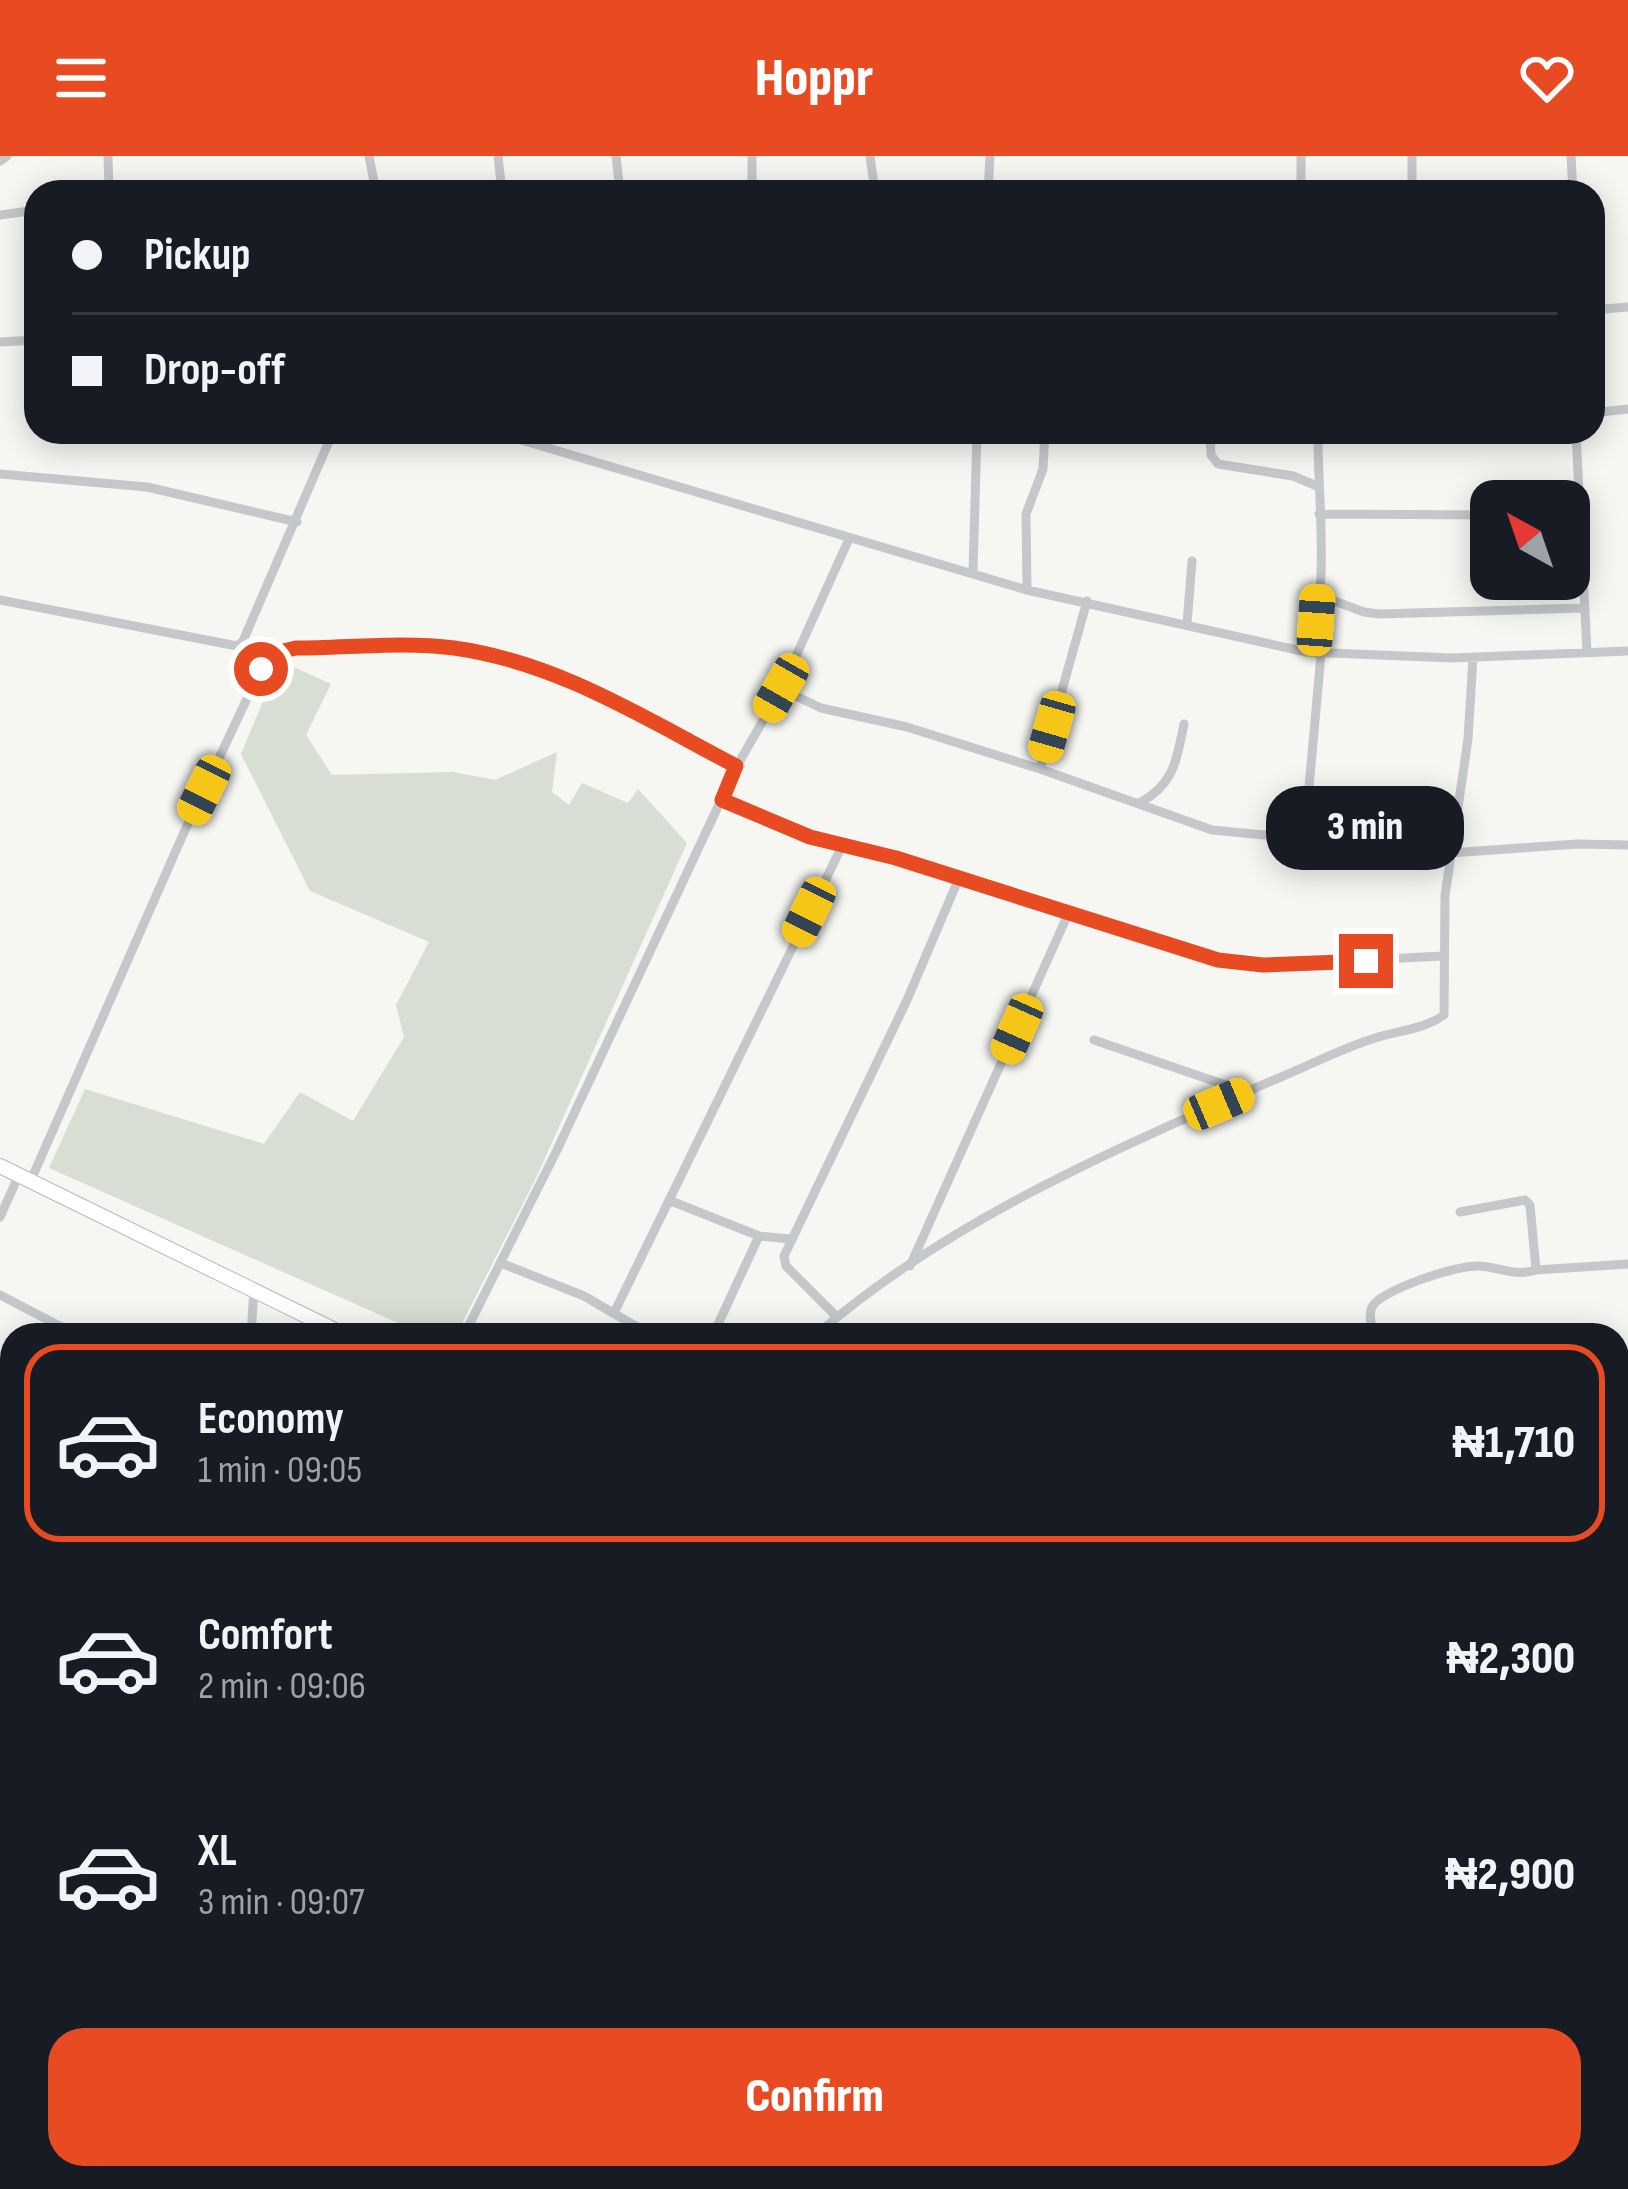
<!DOCTYPE html>
<html lang="en">
<head>
<meta charset="utf-8">
<style>
  :root { --surface:#171b24; --page:#20242c; --text:#f1f3f6; --muted:#9ea1a6; --line:#363941; --accent:#e84b21 }
  body { margin:0; font-family:"Sofia Sans Condensed",sans-serif; background:var(--page); color:var(--text); height:100vh; display:flex; flex-direction:column; font-size:45px; white-space:nowrap }
  * { box-sizing:border-box; margin:0 }
  p { font-size:39px; color:var(--muted) }
  .icon { flex:none; width:66px; height:66px; fill:none; stroke:currentColor; stroke-width:2; stroke-linecap:round; stroke-linejoin:round }
  .map { position:relative; flex:1; overflow:hidden }
  .details { position:absolute; left:0px; top:1167px; width:1629px; height:867px; display:flex; flex-direction:column; background:var(--surface); border-radius:36px 36px 0 0; box-shadow:0 6px 30px #0003 }
  .details>* { flex:none }
  .hud { position:absolute; left:24px; top:24px; width:1581px; height:264px; border-radius:36px; box-shadow:0 6px 30px #0003; display:grid; align-content:center; height:264px; padding:0 48px; background:var(--surface) }
  .needle { width:78px; rotate:320deg }
  .buttons { position:absolute; left:1470px; top:324px; display:grid; gap:24px }
  .buttons a { display:grid; place-items:center; width:120px; height:120px; border-radius:24px; background:var(--surface); box-shadow:0 6px 30px #0003; font-size:60px }
  .end { position:absolute; width:54px; height:54px; margin:-27px; border:15px solid #e84b21; background:#fff; box-shadow:0 0 0 6px #fff }
  .from { border-radius:50% }
  .bubble { position:absolute; height:84px; border-radius:36px; background:var(--surface); box-shadow:0 6px 30px #0003; font-size:39px; font-weight:800; line-height:84px; text-align:center }
  .car { position:absolute; width:36px; height:72px; margin:-36px -18px; border-radius:15px; box-shadow:0 0 9px 3px #0007; background:linear-gradient(#f5c518 24%,#345 0 40%,#f5c518 0 76%,#345 0 86%,#f5c518 0) }
  .hud b { display:flex; align-items:center; gap:42px; height:114px; font-size:45px }
  .hud b+b { border-top:3px solid var(--line) }
  .hud i { width:30px; height:30px; background:var(--text) }
  ul { padding:21px 0 0; list-style:none }
  li { display:flex; align-items:center; gap:36px; height:198px; margin:0 24px 18px; padding:0 24px; border:6px solid transparent; border-radius:36px }
  li div { flex:1 }
  li b { display:block; font-size:45px }
  li em { font-style:normal; font-weight:800 }
  li.selected { border-color:var(--accent) }
  li>.icon { width:108px; height:108px; stroke-width:1.5 }
  .primary-button { display:flex; gap:24px; margin-top:auto; padding:24px 48px }
  .primary-button a { flex:1; height:138px; border-radius:36px; background:var(--accent); color:#fff; font-size:48px; font-weight:800; line-height:138px; text-align:center }
  header { display:flex; justify-content:space-between; align-items:center; height:156px; padding:0 48px; background:var(--accent); color:#fff; font-size:54px; font-weight:800 }
  .map>svg:first-child { display:block }
  .green { fill:#d8ded4 }
  .lines { fill:none; stroke-linecap:round; stroke-linejoin:round }
  .secondary-casing { stroke:#b4babe; stroke-width:16 }
  .street { stroke:#c4c8cb; stroke-width:9 }
  .secondary { stroke:#fff; stroke-width:14 }
  .route { stroke:#e84b21; stroke-width:15 }
</style>
</head>
<body>
<header><svg class="icon" aria-label="menu" viewBox="0 0 24 24"><path d="M4 6h16M4 12h16M4 18h16"/></svg>Hoppr<svg class="icon" aria-label="heart" viewBox="0 0 24 24"><path d="M12 20l-8-8c-3-5 5-10 8-4 3-6 11-1 8 4z"/></svg></header>
<div class="map">
<svg width="1628" height="2033" viewBox="0 0 1628 2033">
  <rect width="100%" height="100%" fill="#f6f6f3"/>
  <path class="green" d="M280,505L331,528L306,579L332,619L453,616L495,624L557,596L552,636L569,649L582,627L628,647L638,633L687,687L536,1022L456,1179H425L49,1012L85,933L264,988L300,936L353,965L404,881L396,849L429,786L310,735L241,598Z"/>
  <g class="lines">
    <defs>
      <path id="secondary" d="M0,1010L345,1179
        M1547,2022L1555,2033"/>
    </defs>
    <use href="#secondary" class="secondary-casing"/>
    <path class="street" d="M108,0L109,36
      M369,0L376,36
      M498,0L502,36
      M616,0L620,36
      M870,0L875,36
      M1301,0V36
      M1571,0L1573,36
      M0,5L7,0
      M752,36V0
      M988,36L990,0
      M1412,36V0
      M0,59L36,54
      M1593,154L1628,151
      M0,186L36,184
      M1593,257L1628,253
      M494,276L1027,434L1306,496L1452,502L1628,495
      M1210,276L1211,299L1218,308L1293,320L1317,330
      M1576,276L1587,496
      M0,318L147,331L297,366
      M1319,358L1491,359
      M973,416L977,276
      M1027,434L1026,358L1043,313L1045,276
      M1318,439L1364,456L1379,458L1584,452
      M0,444L237,490L243,485L333,276
      M1187,468L1192,405
      M1306,496C1332,447 1317,334 1318,276
      M781,533L821,552L907,571L1040,613L1212,674L1264,679L1343,672L1453,676
      M1040,613L1087,445
      M722,644L810,681L896,702L1218,804L1263,809L1443,800
      M1140,647C1175,627 1176,605 1184,568
      M1305,676L1321,498
      M1450,697L1577,688L1628,689
      M1094,884L1246,936
      M31,1024L185,674L261,513L279,496L296,492C347,492 403,485 454,492C557,505 646,563 737,610
      M671,1045L759,1080L791,1083
      M1460,1056L1525,1044L1530,1049L1536,1114
      M0,1061L19,1019
      M501,1107L584,1140L651,1179
      M910,1110L1069,756
      M0,1139L77,1179
      M614,1157L843,688
      M837,1161L786,1110L784,1100L907,844L959,722
      M251,1179L254,1133
      M464,1179L557,994L737,610L781,533L849,383
      M713,1179L759,1080
      M816,1179C949,1063 1121,990 1281,921C1312,908 1343,892 1375,882C1397,875 1425,873 1444,859L1445,740L1468,583L1473,501
      M1373,1179C1372,1170 1368,1159 1372,1151C1380,1134 1460,1108 1479,1110C1500,1111 1514,1121 1536,1114L1628,1108
      M1617,1220L1628,1219
      M0,1245L12,1251
      M1617,1336L1628,1335
      M1617,1411L1628,1452
      M1617,1596L1628,1610
      M0,1646L12,1633
      M1617,1680L1628,1694
      M1617,1746L1628,1753
      M0,1764L12,1771
      M1617,1855L1628,1859
      M0,1884L12,1889
      M1617,1916L1628,1922
      M0,2022L10,1999
      M60,2022L84,2033
      M265,2022L276,2033
      M337,2022L344,2033
      M719,2022L722,2033
      M938,2022L942,2033
      M1382,2022L1396,2033
      M134,2033L139,2022
      M247,2033L256,2022
      M428,2033L470,2022
      M777,2033L812,2022
      M1112,2033L1144,2022
      M1359,2033L1366,2022"/>
    <use href="#secondary" class="secondary"/>
  </g>
  <g class="lines">
    <path class="route" d="M261,513L279,496L296,492C347,492 403,485 454,492C557,506 646,563 736,610L722,644L810,681L896,702L1218,804L1263,809L1366,805"/>
  </g>
</svg>
<div class="buttons">
<a><svg class="needle" viewBox="-14 -14 28 28"><path d="M0-13l5 13h-10z" fill="#e53935"/><path d="M0 13l5-13h-10z" fill="#9ea1a6"/></svg></a>
</div>
<i class="end from" style="left:261px;top:513px"></i>
<i class="end" style="left:1366px;top:805px"></i>
<div class="bubble" style="left:1266px;top:630px;width:198px">3 min</div>
<i class="car" style="left:1316px;top:464px;rotate:4deg"></i>
<i class="car" style="left:781px;top:532px;rotate:210deg"></i>
<i class="car" style="left:1052px;top:571px;rotate:196deg"></i>
<i class="car" style="left:204px;top:634px;rotate:206deg"></i>
<i class="car" style="left:809px;top:756px;rotate:206deg"></i>
<i class="car" style="left:1017px;top:873px;rotate:204deg"></i>
<i class="car" style="left:1219px;top:948px;rotate:67deg"></i>
<div class="hud">
<b><i class="from"></i>Pickup</b>
<b><i></i>Drop-off</b>
</div>
<section class="details">
<ul>
<li class="selected"><svg class="icon" aria-label="car" viewBox="0 0 24 24"><path d="M5 17H2v-5l4-1 3-4h7l3 4 3 1v5h-3M9 17h6M6 11h13"/><circle cx="7" cy="17" r="2"/><circle cx="17" cy="17" r="2"/></svg><div><b>Economy</b><p>1 min · 09:05</p></div><em>₦1,710</em></li>
<li><svg class="icon" aria-label="car" viewBox="0 0 24 24"><path d="M5 17H2v-5l4-1 3-4h7l3 4 3 1v5h-3M9 17h6M6 11h13"/><circle cx="7" cy="17" r="2"/><circle cx="17" cy="17" r="2"/></svg><div><b>Comfort</b><p>2 min · 09:06</p></div><em>₦2,300</em></li>
<li><svg class="icon" aria-label="car" viewBox="0 0 24 24"><path d="M5 17H2v-5l4-1 3-4h7l3 4 3 1v5h-3M9 17h6M6 11h13"/><circle cx="7" cy="17" r="2"/><circle cx="17" cy="17" r="2"/></svg><div><b>XL</b><p>3 min · 09:07</p></div><em>₦2,900</em></li>
</ul>
<div class="primary-button"><a>Confirm</a></div>
</section>
</div>
</body>
</html>
